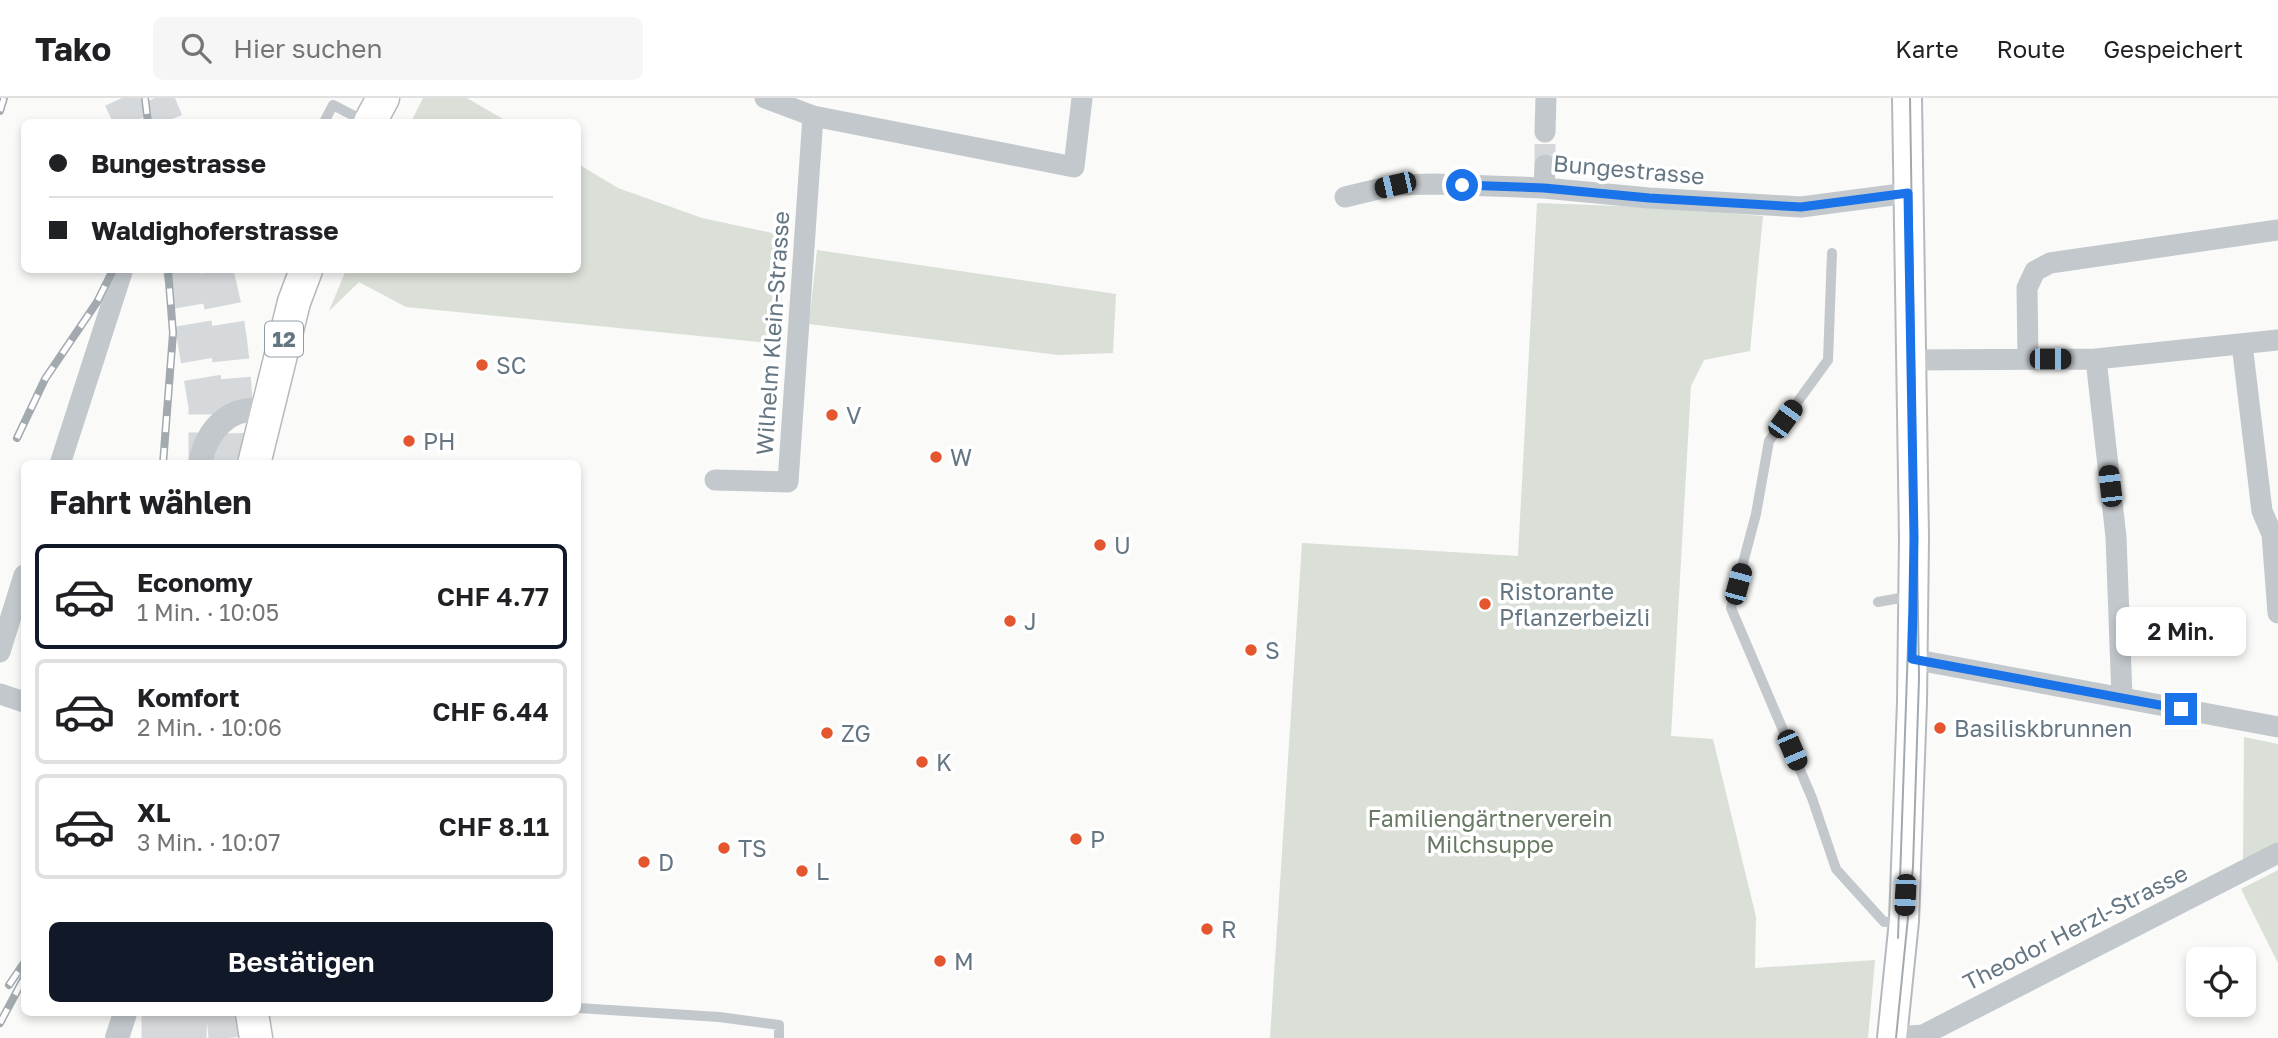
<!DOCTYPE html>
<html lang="de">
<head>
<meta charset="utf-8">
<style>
  :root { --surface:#fff; --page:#f6f6f6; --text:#202124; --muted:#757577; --line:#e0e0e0; --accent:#111827 }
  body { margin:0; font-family:"Golos Text",sans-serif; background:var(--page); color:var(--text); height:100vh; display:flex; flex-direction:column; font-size:26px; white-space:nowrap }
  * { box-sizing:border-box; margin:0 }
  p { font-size:23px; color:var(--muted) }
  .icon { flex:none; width:38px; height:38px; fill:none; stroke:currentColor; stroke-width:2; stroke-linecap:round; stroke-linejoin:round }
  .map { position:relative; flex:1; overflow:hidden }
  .sheet { position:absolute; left:21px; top:362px; width:560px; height:556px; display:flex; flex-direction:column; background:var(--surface); border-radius:10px; box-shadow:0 4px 10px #0003 }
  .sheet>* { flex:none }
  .top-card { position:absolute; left:21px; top:21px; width:560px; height:154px; border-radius:10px; box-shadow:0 4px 10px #0003; display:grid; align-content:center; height:154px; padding:0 28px; background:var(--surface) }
  .fabs { position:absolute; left:2186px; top:849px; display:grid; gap:14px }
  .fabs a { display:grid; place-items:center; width:70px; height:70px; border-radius:10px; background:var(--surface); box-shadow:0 4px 10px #0003; font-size:35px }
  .end { position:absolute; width:32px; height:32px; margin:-16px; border:9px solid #1a73e8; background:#fff; box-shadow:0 0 0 4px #fff }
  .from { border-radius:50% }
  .bubble { position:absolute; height:49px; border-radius:10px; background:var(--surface); box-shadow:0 4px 10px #0003; font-size:23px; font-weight:600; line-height:49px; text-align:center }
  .car { position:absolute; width:21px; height:42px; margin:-21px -10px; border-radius:9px; box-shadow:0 0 5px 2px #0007; background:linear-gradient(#222 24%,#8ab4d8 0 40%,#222 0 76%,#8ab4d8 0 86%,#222 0) }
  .top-card b { display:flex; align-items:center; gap:24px; height:66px; font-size:26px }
  .top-card b+b { border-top:2px solid var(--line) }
  .top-card i { width:18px; height:18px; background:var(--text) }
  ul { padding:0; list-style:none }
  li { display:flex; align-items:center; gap:21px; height:105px; margin:0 14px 10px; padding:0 14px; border:4px solid var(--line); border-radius:10px }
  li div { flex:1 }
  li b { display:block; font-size:26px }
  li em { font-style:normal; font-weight:600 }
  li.active { border-color:var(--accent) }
  li>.icon { width:63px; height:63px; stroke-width:1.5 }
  h2 { padding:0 28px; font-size:32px; line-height:84px }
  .primary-button { display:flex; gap:14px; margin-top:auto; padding:14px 28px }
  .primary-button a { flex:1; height:80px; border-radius:10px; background:var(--accent); color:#fff; font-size:28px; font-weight:600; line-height:80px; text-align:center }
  header { display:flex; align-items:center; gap:42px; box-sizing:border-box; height:98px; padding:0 35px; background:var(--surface); border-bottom:2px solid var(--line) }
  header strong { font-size:33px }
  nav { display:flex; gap:38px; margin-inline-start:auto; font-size:24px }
  .search { width:490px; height:63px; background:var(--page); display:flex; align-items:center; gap:18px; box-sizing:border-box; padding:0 24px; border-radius:10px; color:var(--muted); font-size:26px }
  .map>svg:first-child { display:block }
  .green { fill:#dadfd7 }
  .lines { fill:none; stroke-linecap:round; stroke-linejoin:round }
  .minor-tunnel { stroke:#d5d9db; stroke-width:21; stroke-dasharray:21 10; stroke-linecap:butt }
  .motorway-tunnel { stroke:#d5d9db; stroke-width:37; stroke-dasharray:37 18; stroke-linecap:butt }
  .secondary-casing { stroke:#b3babf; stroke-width:32 }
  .primary-casing { stroke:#b5babe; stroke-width:35 }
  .service { stroke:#c3c8cc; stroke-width:10 }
  .minor { stroke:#c3c8cc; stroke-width:21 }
  .tertiary { stroke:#c3c8cc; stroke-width:24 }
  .secondary { stroke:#fff; stroke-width:28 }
  .primary { stroke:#fff; stroke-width:32 }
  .tram { stroke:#a2aab0; stroke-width:2 }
  .rail-casing { stroke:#a2aab0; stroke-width:8 }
  .rail { stroke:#fff; stroke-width:5; stroke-dasharray:16; stroke-linecap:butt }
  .route { stroke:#1a73e8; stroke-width:9 }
  .poi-dot { fill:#e4572e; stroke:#fff; stroke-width:2.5 }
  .labels { text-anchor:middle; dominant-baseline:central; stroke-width:7; stroke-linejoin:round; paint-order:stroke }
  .shield { fill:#fff; stroke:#939fa8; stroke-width:2 }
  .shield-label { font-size:21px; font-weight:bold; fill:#657683 }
  .street-label { font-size:23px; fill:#657683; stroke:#fff }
  .poi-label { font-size:23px; fill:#657683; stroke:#fff; text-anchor:start }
  .park-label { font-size:23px; fill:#687a64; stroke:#fff }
</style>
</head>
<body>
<header>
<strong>Tako</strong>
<div class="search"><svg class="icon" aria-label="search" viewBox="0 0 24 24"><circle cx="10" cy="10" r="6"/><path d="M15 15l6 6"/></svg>Hier suchen</div>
<nav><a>Karte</a><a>Route</a><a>Gespeichert</a></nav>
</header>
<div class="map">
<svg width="2278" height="940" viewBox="0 0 2278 940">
  <rect width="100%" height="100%" fill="#fafaf8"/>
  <path class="green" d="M423,0H467L508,24H411Z
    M578,66L618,90L702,120L786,138L779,246L406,209L359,184L329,213L346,172H578Z
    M1537,105L1648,109L1763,118L1750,253L1704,262L1691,288L1671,638L1713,641L1756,819L1755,870L1875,862L1868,940H1270L1302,445L1518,458Z
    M817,152L1116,196L1113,255L1058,257L809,226Z
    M2244,639L2278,646V745L2243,762Z
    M2278,772V865L2241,791Z"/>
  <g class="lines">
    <path class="minor-tunnel" d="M1545,67V34"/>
    <path class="motorway-tunnel" d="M122,0L133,24
      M155,0L165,24
      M181,172L190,207L207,308V366
      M214,172C232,234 235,301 236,366
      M225,915L227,940
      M160,940V915
      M188,940L189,915"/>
    <defs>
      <path id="secondary" d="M1892,940L1904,823L1912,604L1914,440L1907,0"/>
      <path id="primary" d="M370,24L383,0
        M254,366L294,204L306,172
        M252,915L256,940"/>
    </defs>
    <use href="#secondary" class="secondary-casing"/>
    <use href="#primary" class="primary-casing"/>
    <path class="service" d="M324,24L333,7L366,24
      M1832,155L1828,262L1769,343L1756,416L1731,510L1812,700L1836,771L1884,824L1901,823
      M1878,504L1911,498
      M578,910L719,919L779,927V940"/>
    <path class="minor" d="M765,0L813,18L1074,69L1082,0
      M1545,34L1546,0
      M1544,90L1545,67
      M1345,99L1395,87L1434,86L1544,90L1649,100L1801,109L1908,95
      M2242,246L2262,413L2272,436L2278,515
      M2028,261L2027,190L2035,173L2050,165L2278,132
      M2096,261L2116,439L2122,599
      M1911,262L2096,261L2278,242
      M60,366L122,174
      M715,382L788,384L813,18
      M0,554L24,477
      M1912,561L2278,629
      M0,596L24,604
      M1893,935L1909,938L1923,937L2278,755"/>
    <path class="tertiary" d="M200,366C206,332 230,306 266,313
      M117,940L125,915"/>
    <use href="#secondary" class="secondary"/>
    <use href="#primary" class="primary"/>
    <path class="tram" d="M1898,840L1909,518
      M1896,940L1913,769L1919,580L1910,0"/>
    <defs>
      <path id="rail" d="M145,0L148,24
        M0,13L4,0
        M17,340L45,281L97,204L113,172
        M163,366L173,235L168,172
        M9,887L24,865
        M0,925L24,880"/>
    </defs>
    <use href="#rail" class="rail-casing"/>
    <use href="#rail" class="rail"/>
  </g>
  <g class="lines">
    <path class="route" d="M1462,87L1544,90L1649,100L1801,109L1908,95L1914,440L1912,561L2181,611"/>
  </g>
  <g class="poi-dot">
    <circle cx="482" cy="267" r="7"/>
    <circle cx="832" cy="317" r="7"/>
    <circle cx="409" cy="343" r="7"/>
    <circle cx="936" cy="359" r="7"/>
    <circle cx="1100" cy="447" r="7"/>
    <circle cx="1485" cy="506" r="7"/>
    <circle cx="1010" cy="523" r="7"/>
    <circle cx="1251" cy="552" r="7"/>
    <circle cx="1940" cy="630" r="7"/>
    <circle cx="827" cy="635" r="7"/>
    <circle cx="922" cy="664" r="7"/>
    <circle cx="1076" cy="741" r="7"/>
    <circle cx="724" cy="750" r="7"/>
    <circle cx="644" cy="764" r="7"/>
    <circle cx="802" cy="773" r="7"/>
    <circle cx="1207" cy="831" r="7"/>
    <circle cx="940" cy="863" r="7"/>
  </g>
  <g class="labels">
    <rect class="shield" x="265" y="223.5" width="38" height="35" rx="5"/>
    <g class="shield-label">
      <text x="284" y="241">12</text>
    </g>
    <g class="street-label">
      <text transform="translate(1629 71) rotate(5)">Bungestrasse</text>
      <text transform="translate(772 235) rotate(-86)">Wilhelm Klein-Strasse</text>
      <text transform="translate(2075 829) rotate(-27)">Theodor Herzl-Strasse</text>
    </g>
    <g class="poi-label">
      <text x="496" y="267">SC</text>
      <text x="846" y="317">V</text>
      <text x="423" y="343">PH</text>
      <text x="950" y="359">W</text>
      <text x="1114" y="447">U</text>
      <text x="1499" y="493">Ristorante<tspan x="1499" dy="26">Pflanzerbeizli</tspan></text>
      <text x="1024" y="523">J</text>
      <text x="1265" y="552">S</text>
      <text x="1954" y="630">Basiliskbrunnen</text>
      <text x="841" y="635">ZG</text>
      <text x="936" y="664">K</text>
      <text x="1090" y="741">P</text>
      <text x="738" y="750">TS</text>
      <text x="658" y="764">D</text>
      <text x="816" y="773">L</text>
      <text x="1221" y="831">R</text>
      <text x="954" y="863">M</text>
    </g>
    <g class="park-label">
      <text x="1490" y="720">Familiengärtnerverein<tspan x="1490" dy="26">Milchsuppe</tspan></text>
    </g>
  </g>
</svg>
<div class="fabs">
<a><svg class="icon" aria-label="locate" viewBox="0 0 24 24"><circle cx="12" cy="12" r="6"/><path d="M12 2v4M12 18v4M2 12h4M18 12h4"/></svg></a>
</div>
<i class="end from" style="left:1462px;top:87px"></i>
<i class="end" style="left:2181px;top:611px"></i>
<div class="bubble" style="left:2116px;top:509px;width:130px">2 Min.</div>
<i class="car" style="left:1395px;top:87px;rotate:257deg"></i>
<i class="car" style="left:2050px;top:261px;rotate:90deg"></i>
<i class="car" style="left:1785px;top:321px;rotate:36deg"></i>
<i class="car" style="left:2110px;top:388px;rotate:353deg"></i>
<i class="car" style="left:1738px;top:486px;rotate:15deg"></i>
<i class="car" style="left:1792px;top:652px;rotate:157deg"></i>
<i class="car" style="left:1905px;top:797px;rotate:183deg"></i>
<div class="top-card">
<b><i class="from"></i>Bungestrasse</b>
<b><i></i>Waldighoferstrasse</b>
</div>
<section class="sheet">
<h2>Fahrt wählen</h2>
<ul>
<li class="active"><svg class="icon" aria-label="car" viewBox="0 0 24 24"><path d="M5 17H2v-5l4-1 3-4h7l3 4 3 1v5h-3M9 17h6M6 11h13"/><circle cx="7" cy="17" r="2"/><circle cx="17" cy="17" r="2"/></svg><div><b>Economy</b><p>1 Min. · 10:05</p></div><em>CHF 4.77</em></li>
<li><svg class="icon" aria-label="car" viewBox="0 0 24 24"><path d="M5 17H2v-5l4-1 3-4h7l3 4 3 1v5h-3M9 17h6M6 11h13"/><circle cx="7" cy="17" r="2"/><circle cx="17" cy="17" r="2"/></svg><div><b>Komfort</b><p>2 Min. · 10:06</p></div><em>CHF 6.44</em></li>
<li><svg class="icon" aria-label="car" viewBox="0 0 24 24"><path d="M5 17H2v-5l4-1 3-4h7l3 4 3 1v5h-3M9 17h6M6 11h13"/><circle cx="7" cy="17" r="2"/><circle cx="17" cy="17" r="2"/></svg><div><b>XL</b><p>3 Min. · 10:07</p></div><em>CHF 8.11</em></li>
</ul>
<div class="primary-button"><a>Bestätigen</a></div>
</section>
</div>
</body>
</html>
